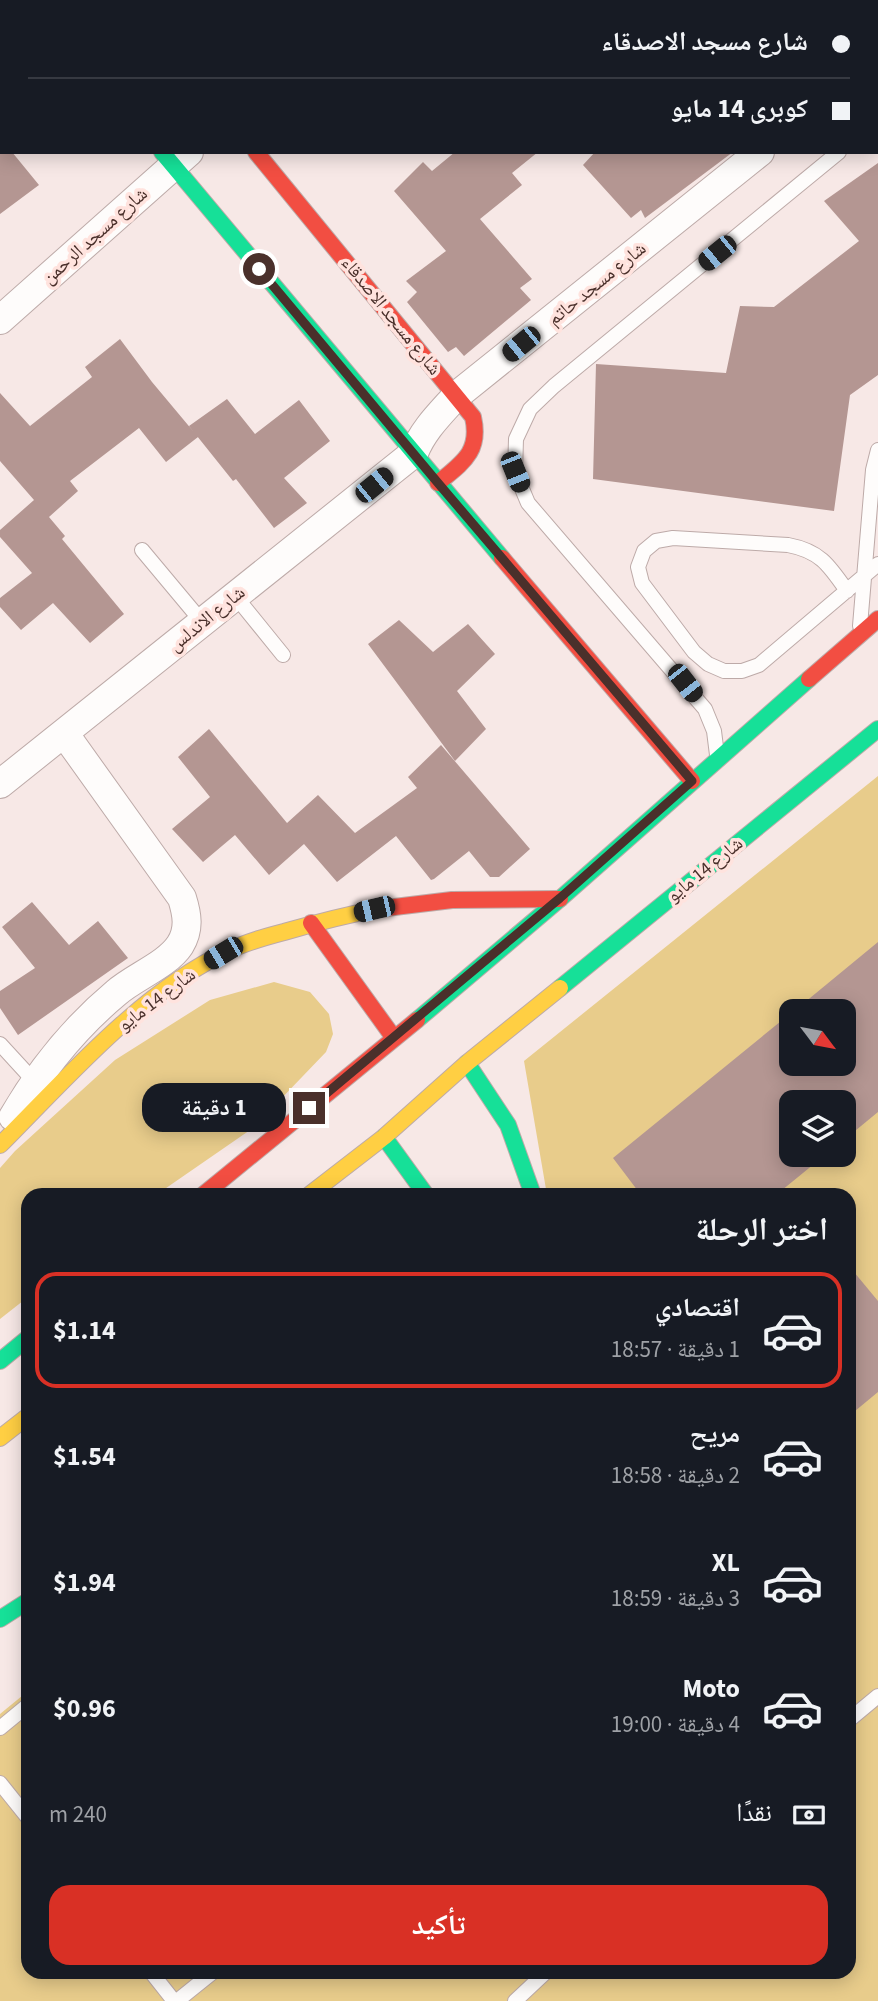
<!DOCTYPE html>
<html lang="ar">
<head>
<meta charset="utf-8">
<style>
  :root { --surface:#171b24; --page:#242831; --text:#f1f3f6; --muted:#9ea1a6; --line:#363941; --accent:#d93025 }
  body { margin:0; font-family:"Source Sans 3","Noto Naskh Arabic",sans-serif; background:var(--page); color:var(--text); direction:rtl; height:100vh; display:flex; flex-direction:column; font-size:26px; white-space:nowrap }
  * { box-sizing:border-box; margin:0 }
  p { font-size:23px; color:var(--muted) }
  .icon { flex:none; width:38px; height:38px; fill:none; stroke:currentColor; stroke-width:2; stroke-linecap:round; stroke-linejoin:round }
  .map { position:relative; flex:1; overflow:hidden; direction:ltr }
  .details { position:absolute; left:21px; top:1188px; width:835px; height:791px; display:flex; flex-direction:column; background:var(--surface); border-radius:21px; box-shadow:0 4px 18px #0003; direction:rtl }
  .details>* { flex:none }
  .guide { position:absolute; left:0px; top:0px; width:878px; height:154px; box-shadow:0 4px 18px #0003; direction:rtl; display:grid; align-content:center; height:154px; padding:0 28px; background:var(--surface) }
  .needle { width:46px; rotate:122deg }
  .buttons { position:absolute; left:779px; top:999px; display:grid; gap:14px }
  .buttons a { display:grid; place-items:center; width:77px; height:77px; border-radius:14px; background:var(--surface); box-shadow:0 4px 18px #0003; font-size:35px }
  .end { position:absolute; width:32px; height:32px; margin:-16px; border:9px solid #4a302b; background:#fff; box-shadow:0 0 0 4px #fff }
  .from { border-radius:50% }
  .bubble { position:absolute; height:49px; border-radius:21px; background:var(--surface); box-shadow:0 4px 18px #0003; font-size:23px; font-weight:700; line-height:49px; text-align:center; direction:rtl }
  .car { position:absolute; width:21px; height:42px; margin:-21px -10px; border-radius:9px; box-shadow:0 0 5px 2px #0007; background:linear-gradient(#222 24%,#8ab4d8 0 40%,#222 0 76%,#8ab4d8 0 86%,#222 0) }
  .guide b { display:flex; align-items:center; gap:24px; height:66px; font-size:26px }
  .guide b+b { border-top:2px solid var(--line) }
  .guide i { width:18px; height:18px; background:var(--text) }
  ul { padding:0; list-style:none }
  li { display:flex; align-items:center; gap:21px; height:116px; margin:0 14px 10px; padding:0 14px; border:4px solid transparent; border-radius:21px }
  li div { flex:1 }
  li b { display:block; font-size:26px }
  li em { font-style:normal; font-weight:700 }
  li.on { border-color:var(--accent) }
  li>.icon { width:63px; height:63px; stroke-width:1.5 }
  h2 { padding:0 28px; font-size:32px; line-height:84px }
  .pay { display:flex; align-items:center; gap:18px; height:77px; padding:0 28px; font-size:26px }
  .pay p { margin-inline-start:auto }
  .action { display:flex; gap:14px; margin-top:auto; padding:14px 28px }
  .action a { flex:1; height:80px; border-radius:21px; background:var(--accent); color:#fff; font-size:28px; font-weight:700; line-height:80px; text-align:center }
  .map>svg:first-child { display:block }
  .green { fill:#e8cc8b; fill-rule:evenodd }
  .building { fill:#b49692 }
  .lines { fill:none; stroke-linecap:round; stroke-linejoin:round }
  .lane-casing { stroke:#bdaaa8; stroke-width:16 }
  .street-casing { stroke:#bdaaa8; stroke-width:30 }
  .fast-casing { stroke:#bdaaa8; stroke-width:18 }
  .slow-casing { stroke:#bdaaa8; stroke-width:18 }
  .jam-casing { stroke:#bdaaa8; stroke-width:18 }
  .lane { stroke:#fefcfb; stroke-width:14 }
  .street { stroke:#fefcfb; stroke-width:28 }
  .fast { stroke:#16e098; stroke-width:16 }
  .slow { stroke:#ffcf43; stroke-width:16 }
  .jam { stroke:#f24e42; stroke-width:16 }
  .route { stroke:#4a302b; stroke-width:9 }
  .labels { text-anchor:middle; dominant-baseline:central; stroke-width:7; stroke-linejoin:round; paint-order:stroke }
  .street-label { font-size:19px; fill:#4a302b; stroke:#ffe3de }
</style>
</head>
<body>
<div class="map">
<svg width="878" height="2001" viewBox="0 0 878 2001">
  <rect width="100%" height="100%" fill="#f7e8e6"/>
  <path class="green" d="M878,776V2001H0V1714L28,1691V1972H849V1195H547L524,1061ZM791,1012H844V1064H791ZM791,1102H844V1155H791Z
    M274,982L310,992L329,1014L333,1034L326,1052L253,1128L156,1195H28V1297L0,1319V1168L15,1151L115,1060L210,1000Z"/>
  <path class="building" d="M0,138L2,140V152H12L39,185L0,214Z
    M455,152H538L512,173L522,185L480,219L532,279L520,288L531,300L464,356L456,347L448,352L407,302L417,292L406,281L446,251L394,191L423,162L432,171Z
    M595,152H733L645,218L641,210L631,218L583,165Z
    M878,163V375L850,395L834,511L593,479L596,364L726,373L740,306L774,307L859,241L824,201Z
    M120,339L152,382L198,437L166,462L139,428L70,481L78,491L49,517L65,536L62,539L124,614L90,643L53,603L21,630L0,607V598L32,573L0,537V530L34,500L0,461V393L30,426L92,377L85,367Z
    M227,399L255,434L299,400L330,441L284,478L307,503L274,528L236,479L233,481L189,426Z
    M399,620L433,652L468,624L495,654L457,691L486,729L455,761L368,644Z
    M209,729L287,823L318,795L355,833L417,788L408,777L441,745L530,849L499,877H490L469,851L434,879L431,880L396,836L337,882L304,844L269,875L235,835L203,862L172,829L210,797L178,757Z
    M32,902L69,945L98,921L128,958L18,1035L0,1008V991L35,968L2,927Z
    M878,942V1112L844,1140V1102H791V1155H825L776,1195H641L613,1158L791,1013V1064H844V1012H793Z
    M849,1266L878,1301V1392L849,1416Z"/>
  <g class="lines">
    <defs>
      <path id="lane" d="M877,121L878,120
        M142,550L203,623
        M847,591C829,565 820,551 788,545L673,538L656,541L644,551L638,567L642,583L694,652L708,664L724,671H742L759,665L878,564
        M236,597L283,655
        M860,626L873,470L878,450
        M717,755L714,731L705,709L528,503L515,472L516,439L530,409L554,386L839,152
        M0,1044L34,1081
        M849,1720L878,1696
        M0,1728L28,1705
        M0,1783L28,1818
        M151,1972L174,2001
        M177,2001L213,1972
        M515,2001L546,1972"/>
      <path id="street" d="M462,2L464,0
        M877,58L878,57
        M0,320L189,152
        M0,784L414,453C423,430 440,414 456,396L760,152
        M13,1117C41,1069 73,1029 116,993C134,977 167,965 180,945C190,929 187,914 182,898L64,733"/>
      <path id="fast" d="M162,152L502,558
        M560,988L878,729
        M417,1020L561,898L809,679
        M467,1063L508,1125L533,1195
        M384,1137L426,1195
        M0,1361L28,1338
        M0,1619L28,1601"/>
      <path id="slow" d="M34,0L35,2
        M131,0L133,2
        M0,1145C67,1078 141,992 228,951C246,942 265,937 284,932C315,923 346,915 378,909
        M309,1195L384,1137L467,1063L560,988
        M0,1438L28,1416"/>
      <path id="jam" d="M256,152L473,417C481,452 462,463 438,483
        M502,558L692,781
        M809,679L878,619
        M378,909L452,900L560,899
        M311,923L394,1038
        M203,1195L417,1020"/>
    </defs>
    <use href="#lane" class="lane-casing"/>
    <use href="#street" class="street-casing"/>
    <use href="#fast" class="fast-casing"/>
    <use href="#slow" class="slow-casing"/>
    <use href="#jam" class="jam-casing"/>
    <use href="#lane" class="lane"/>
    <use href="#street" class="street"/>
    <use href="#fast" class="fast"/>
    <use href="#slow" class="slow"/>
    <use href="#jam" class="jam"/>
  </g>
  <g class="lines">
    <path class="route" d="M259,269L438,483L692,781L560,898L309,1108"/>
  </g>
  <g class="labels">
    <g class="street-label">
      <text transform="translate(95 236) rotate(-42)">شارع مسجد الرحمن</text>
      <text transform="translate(597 284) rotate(-39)">شارع مسجد حاتم</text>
      <text transform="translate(391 316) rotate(51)">شارع مسجد الاصدقاء</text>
      <text transform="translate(207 619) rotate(-39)">شارع الاندلس</text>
      <text transform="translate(705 870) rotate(-39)">شارع 14 مايو</text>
      <text transform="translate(157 1000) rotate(-37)">شارع 14 مايو</text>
    </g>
  </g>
</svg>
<div class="buttons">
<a><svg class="needle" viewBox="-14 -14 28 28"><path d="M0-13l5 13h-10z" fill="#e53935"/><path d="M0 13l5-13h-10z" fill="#9ea1a6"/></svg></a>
<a><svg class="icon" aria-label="layers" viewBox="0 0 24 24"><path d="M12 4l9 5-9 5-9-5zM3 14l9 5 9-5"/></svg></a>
</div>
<i class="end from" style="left:259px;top:269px"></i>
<i class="end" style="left:309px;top:1108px"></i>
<div class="bubble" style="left:142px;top:1083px;width:144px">1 دقيقة</div>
<i class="car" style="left:717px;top:253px;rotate:231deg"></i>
<i class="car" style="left:521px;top:344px;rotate:231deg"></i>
<i class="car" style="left:515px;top:472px;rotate:158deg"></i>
<i class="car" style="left:374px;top:485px;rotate:51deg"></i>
<i class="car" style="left:685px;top:683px;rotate:142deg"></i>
<i class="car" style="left:374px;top:909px;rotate:257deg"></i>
<i class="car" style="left:223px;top:953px;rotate:239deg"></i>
<div class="guide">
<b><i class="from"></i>شارع مسجد الاصدقاء</b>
<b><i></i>كوبرى 14 مايو</b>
</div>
<section class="details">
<h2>اختر الرحلة</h2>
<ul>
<li class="on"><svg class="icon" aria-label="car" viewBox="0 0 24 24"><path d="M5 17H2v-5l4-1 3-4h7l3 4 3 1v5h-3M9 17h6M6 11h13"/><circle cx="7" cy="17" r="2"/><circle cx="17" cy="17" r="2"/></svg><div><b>اقتصادي</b><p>1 دقيقة · 18:57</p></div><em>$1.14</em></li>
<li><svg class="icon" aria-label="car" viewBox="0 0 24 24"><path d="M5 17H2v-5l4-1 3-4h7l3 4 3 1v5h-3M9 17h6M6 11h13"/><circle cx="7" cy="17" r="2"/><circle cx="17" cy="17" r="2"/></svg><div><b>مريح</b><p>2 دقيقة · 18:58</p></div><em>$1.54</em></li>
<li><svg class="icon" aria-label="car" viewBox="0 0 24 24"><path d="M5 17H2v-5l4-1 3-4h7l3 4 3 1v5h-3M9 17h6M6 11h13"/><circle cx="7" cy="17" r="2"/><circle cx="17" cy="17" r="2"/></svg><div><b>XL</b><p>3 دقيقة · 18:59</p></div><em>$1.94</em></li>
<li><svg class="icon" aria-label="car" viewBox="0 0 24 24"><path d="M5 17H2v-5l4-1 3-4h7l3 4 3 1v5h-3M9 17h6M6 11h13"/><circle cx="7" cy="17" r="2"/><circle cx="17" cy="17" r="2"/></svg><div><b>Moto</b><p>4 دقيقة · 19:00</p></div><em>$0.96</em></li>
</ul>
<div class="pay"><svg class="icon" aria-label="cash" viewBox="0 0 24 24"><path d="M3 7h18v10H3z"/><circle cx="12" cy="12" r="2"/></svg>نقدًا<p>240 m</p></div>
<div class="action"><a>تأكيد</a></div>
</section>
</div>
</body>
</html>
